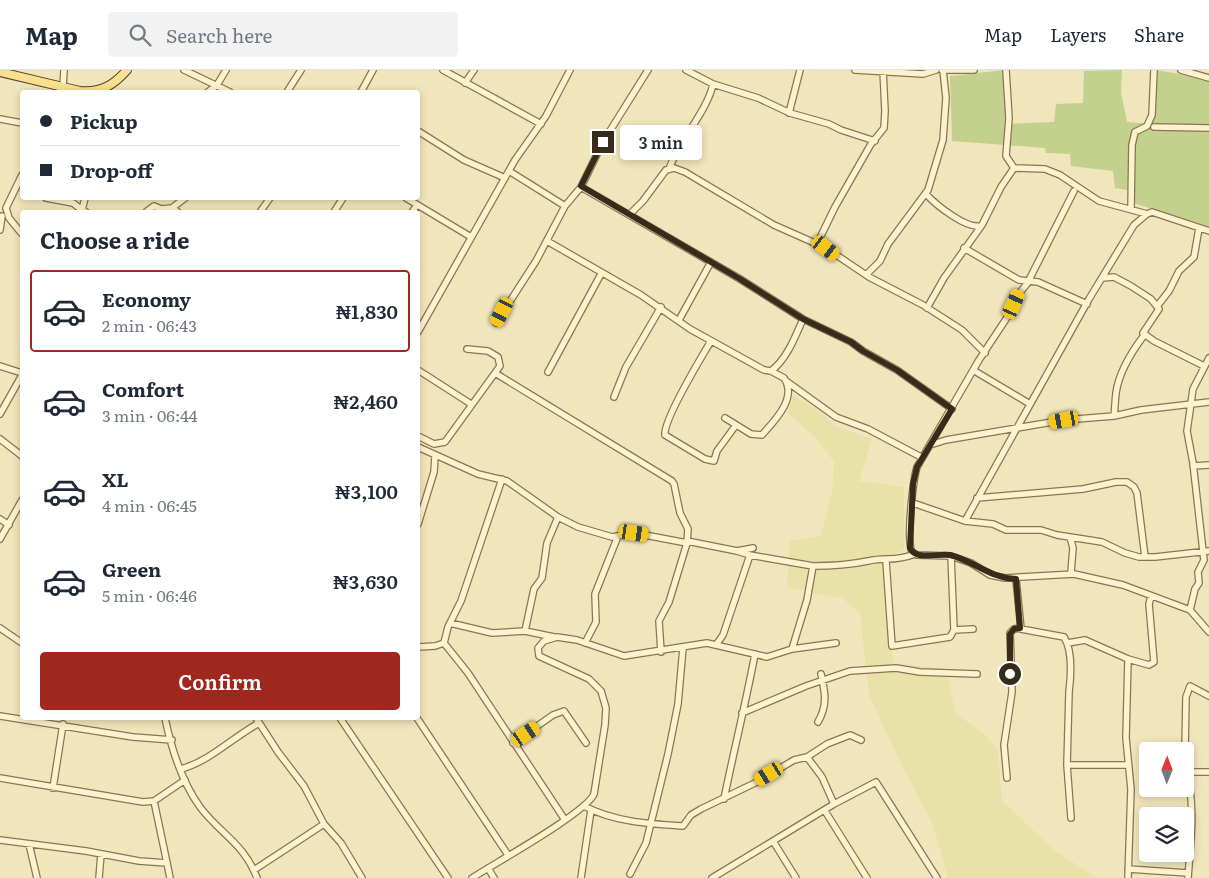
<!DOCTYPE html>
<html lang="en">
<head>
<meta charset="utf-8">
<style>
  :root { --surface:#fff; --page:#f2f2f3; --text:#1f2937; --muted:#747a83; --line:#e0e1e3; --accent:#9e271e }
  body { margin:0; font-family:Literata,serif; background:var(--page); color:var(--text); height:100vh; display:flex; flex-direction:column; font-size:19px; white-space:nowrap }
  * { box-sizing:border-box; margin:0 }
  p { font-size:16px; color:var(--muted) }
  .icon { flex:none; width:28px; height:28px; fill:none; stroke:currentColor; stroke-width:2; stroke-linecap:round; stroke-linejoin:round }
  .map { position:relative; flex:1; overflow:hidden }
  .details { position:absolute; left:20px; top:140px; width:400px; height:510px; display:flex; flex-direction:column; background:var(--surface); border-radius:5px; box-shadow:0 2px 8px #0003 }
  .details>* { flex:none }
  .banner { position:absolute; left:20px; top:20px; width:400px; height:110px; border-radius:5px; box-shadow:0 2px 8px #0003; display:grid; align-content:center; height:110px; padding:0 20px; background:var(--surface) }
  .needle { width:32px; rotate:1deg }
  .controls { position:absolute; left:1139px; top:672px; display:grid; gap:10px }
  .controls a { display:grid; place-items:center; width:55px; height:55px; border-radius:5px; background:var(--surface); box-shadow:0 2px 8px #0003; font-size:25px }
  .end { position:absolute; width:22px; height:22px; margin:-11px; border:6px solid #372b1a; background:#fff; box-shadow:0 0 0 2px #fff }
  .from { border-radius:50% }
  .bubble { position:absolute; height:35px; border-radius:5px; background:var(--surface); box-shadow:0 2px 8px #0003; font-size:16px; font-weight:600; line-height:35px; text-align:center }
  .car { position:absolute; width:15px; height:30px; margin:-15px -8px; border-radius:6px; box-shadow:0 0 4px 1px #0007; background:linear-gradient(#f5c518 24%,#345 0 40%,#f5c518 0 76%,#345 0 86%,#f5c518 0) }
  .banner b { display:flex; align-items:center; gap:18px; height:48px; font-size:19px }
  .banner b+b { border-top:1px solid var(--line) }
  .banner i { width:12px; height:12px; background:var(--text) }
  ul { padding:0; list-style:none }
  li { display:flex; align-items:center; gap:15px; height:82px; margin:0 10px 8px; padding:0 10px; border:2px solid transparent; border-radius:5px }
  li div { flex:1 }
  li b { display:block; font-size:19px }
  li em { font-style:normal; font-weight:600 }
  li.active { border-color:var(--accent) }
  li>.icon { width:45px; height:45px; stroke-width:1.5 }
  h2 { padding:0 20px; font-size:22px; line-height:60px }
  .cta { display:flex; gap:10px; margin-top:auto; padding:10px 20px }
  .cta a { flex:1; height:58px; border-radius:5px; background:var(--accent); color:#fff; font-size:20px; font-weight:600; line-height:58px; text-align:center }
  header { display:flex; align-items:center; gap:30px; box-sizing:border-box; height:70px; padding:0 25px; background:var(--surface); border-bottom:1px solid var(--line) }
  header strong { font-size:24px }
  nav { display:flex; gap:28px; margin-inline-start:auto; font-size:18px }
  .search { width:350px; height:45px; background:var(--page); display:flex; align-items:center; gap:12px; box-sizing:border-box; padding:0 18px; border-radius:5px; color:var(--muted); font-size:19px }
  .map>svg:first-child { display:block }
  .farmland { fill:#e8e2a8 }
  .green { fill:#c3d08e }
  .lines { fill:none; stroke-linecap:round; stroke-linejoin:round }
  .minor-casing { stroke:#8a7553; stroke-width:8 }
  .major-casing { stroke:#574229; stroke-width:10 }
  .minor { stroke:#fcf2ce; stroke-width:5.5 }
  .major { stroke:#fae08e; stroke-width:8 }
  .route { stroke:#372b1a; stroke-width:6 }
</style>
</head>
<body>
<header>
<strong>Map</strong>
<div class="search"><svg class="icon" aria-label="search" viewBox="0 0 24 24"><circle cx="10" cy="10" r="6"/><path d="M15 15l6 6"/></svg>Search here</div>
<nav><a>Map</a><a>Layers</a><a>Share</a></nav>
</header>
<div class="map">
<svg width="1209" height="808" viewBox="0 0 1209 808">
  <rect width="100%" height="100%" fill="#f1e5bb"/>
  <path class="farmland" d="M793,325L823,344L833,355L872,369L859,411L904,417V480L884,489L893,593L947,599L955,643L983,663L998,680L1002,731L1054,780L1097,808H948L933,754L902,696L869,625L860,544L844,529L787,517L790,471L821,466L832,424L834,392L817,369L788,343Z"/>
  <path class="green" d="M1005,0L1006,54L1054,52L1056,34L1083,33L1084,1L1122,0L1121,23L1127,52L1151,54L1156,0L1209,9V158L1134,133V121L1115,118L1113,101L1071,96L1070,84L1046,83L1045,78L952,71L950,6Z"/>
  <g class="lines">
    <defs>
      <path id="minor" d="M184,0L230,22
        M443,0L541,54
        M686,0L713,14L758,28L790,43L829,54L841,60L875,71
        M855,0L923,4L936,0
        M942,0H974
        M1006,0L1009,48L1006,86L1014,98
        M1181,0L1209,8
        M465,13L474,0
        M63,17L64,0
        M208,22L217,15L226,0
        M287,22L301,0
        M361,22L373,0
        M789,43L800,0
        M0,49L22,53
        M1154,57L1209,58
        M418,61L464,90L505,108
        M669,99C679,71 708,40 713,14
        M509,101L565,136
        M22,105L6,138L9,148L22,164
        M581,117L740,209L803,249L851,272L863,281L897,300L952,339
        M926,124C936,135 966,159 981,156
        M46,128L73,133L82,140
        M85,128L82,140L86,142
        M406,128L471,167
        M172,138L185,128
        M1131,139L1132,75L1135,62L1147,56L1152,45L1154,0
        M146,142L154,136L161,139L172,138L178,142
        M260,142L270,128
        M334,142L343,128
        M412,142L417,135
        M629,145L643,131L666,100L674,98L685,102L774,155L826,178L869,207L923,235L962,260L985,283
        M0,160L2,146
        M547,171L641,225L690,259L764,300L771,301C787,289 795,267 803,249
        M817,174L835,137L871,74L884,58L885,41L883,0
        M964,178L1019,210L1038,212L1087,234
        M866,205L880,191L888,174L928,120L943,70L946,28L943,0
        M1102,208L1114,207L1131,216L1151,229L1159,239L1143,263L1154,271L1204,296
        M1029,210L1074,121
        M1030,210L1018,225L1010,243L979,290L917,397C913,411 906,470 912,482L917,485L951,486L971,493L990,505L1005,508L1074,504L1123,515L1190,540L1209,562
        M1158,235L1169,221L1179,201L1194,187L1199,158
        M927,238L944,208L982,155L1001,117L1014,98L1045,99L1060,105L1099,131L1147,144L1152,142L1209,161
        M679,250L711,192
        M496,253L536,191L565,136L581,117L603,72L648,0
        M418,262L515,90L546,46L570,0
        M711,271C702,286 663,351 665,365L705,389L714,391L717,381L736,355
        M0,296L22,303
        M418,300L471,334
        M973,300L1030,334
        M548,302L601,204
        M495,303L672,411L674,414L680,443L688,459L687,473L669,532L659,551L661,582
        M786,311L836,347L868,359L921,387
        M614,327L626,297L661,237
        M0,344L22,305
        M1114,346C1115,338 1115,331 1116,323C1119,301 1132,281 1145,264
        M725,348L751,364L762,365C774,351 798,328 784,308L771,301
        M418,366L434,374L445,372L500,296L498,287L488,281L467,279
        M0,369L22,386
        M930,375L946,370L1064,350L1114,346L1141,340L1209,332
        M418,377L478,404L507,411L558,447L578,457L612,467L634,463L687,473
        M1193,396L1209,395
        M977,428L1083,419L1116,412H1127L1134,417L1137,423L1145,487
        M913,433L965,451L993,454L1006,460H1041L1057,465L1102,472L1125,483L1139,487H1155L1209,481
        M0,449L9,455
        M965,451L1089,229L1134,155L1147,144
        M418,454L434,402L435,386
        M1070,467L1073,478L1071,502
        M0,469L22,430
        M687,471L737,481L753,478
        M750,485L813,496L807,530L792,579
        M886,491L892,576L950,567L954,560L951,486
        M813,496C833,496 849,495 868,491C887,487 894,492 915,484
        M1016,509L1021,559L1064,567C1073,581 1071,606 1069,622L1067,695L1071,748
        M1190,540L1195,519L1199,513L1198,502L1204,490L1193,393L1187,361L1193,319L1209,288
        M450,553L492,563L525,561
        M0,558L22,573
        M954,560L973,559
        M554,567L525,561L534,519L542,508L547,473L558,447
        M444,573L448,557L461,531L502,409
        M585,573L596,552L595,524L618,466
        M1068,573L1085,570L1128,589L1126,668L1131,719L1128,808
        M716,575L723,565L750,485L737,481
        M418,577L435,576L444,573L468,603L565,750
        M1128,589L1149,595L1154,592L1149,534L1151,526
        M742,643L806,616L850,601L896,598L920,602L977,604
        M0,646L133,667L172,670
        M165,648C171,677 182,712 200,737C220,764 244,773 257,808
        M256,648L278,682L304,716L324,754L341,773L362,808
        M340,648L448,808
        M417,648L508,785
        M818,652C828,635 825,622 821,604
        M513,673L553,645L564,641L586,673
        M1185,681L1186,627L1190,616L1209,626
        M807,687L822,707L834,734
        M1185,694C1196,735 1191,767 1188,808
        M1067,695H1127
        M181,699C210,691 232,668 259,653
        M1187,702H1209
        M0,708L143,732L154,731L185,710
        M1007,708L1004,675L1012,622L1010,563L1014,559L1020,558
        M53,718L63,654
        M724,729C734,680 746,632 755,584
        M584,736C614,752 650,754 683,756L691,745L701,739L757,712L794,690L807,687L827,674L850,665L861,670
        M825,741L867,808
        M0,770L86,781L139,791L167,793L154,731
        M29,774L37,808
        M167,793L170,808
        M488,798L494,808
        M1128,799L1188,803
        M254,800L324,754
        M630,804L646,773L668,684L678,634L683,578
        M99,808L101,784
        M472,808C495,793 586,743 594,724L605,655L606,638L601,621L589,609L539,586L538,578L544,571L557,567L577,570L624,586L707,573L767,587L792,579L836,573
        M581,808L591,740
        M712,808L773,771
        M796,808L773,771L834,734L876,712L937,808"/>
      <path id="major" d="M0,2L80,21C101,23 114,15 127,0"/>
    </defs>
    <use href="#minor" class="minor-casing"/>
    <use href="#major" class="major-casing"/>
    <use href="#minor" class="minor"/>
    <use href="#major" class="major"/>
  </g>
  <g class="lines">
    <path class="route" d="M603,72L581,116L740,209L803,249L851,272L863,281L897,300L952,339L917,397L913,414L910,478C916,491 938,483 950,485C974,491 990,508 1016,509L1020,558L1014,559L1010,564V604"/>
  </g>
</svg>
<div class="controls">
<a><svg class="needle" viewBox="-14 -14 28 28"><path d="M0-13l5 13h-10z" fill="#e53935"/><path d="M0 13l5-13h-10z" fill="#747a83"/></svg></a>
<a><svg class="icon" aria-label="layers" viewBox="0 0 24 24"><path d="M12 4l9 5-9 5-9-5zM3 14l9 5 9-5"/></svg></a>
</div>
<i class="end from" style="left:1010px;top:604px"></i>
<i class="end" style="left:603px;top:72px"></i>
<div class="bubble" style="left:620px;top:55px;width:82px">3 min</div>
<i class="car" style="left:826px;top:178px;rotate:127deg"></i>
<i class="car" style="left:1014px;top:234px;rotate:24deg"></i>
<i class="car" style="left:502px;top:242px;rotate:207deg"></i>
<i class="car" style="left:1064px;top:350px;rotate:260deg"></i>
<i class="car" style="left:634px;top:463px;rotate:98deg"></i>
<i class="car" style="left:526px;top:664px;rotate:56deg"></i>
<i class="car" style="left:769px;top:704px;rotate:239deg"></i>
<div class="banner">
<b><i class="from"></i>Pickup</b>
<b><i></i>Drop-off</b>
</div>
<section class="details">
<h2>Choose a ride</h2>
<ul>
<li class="active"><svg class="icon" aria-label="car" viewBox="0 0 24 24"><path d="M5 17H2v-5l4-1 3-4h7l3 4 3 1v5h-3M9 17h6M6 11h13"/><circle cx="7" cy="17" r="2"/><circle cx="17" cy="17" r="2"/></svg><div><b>Economy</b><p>2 min · 06:43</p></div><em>₦1,830</em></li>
<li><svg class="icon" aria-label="car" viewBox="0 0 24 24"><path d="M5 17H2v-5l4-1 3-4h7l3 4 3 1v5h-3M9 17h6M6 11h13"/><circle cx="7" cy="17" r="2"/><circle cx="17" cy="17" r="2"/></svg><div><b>Comfort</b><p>3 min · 06:44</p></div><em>₦2,460</em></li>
<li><svg class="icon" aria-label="car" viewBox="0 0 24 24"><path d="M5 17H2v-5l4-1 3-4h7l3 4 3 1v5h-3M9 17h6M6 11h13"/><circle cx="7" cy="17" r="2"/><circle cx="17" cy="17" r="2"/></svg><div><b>XL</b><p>4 min · 06:45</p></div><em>₦3,100</em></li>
<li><svg class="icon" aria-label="car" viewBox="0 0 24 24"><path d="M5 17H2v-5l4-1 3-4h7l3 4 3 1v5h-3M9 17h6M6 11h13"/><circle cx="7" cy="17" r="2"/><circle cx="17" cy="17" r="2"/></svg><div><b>Green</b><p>5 min · 06:46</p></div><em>₦3,630</em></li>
</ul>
<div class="cta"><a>Confirm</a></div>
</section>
</div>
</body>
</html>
